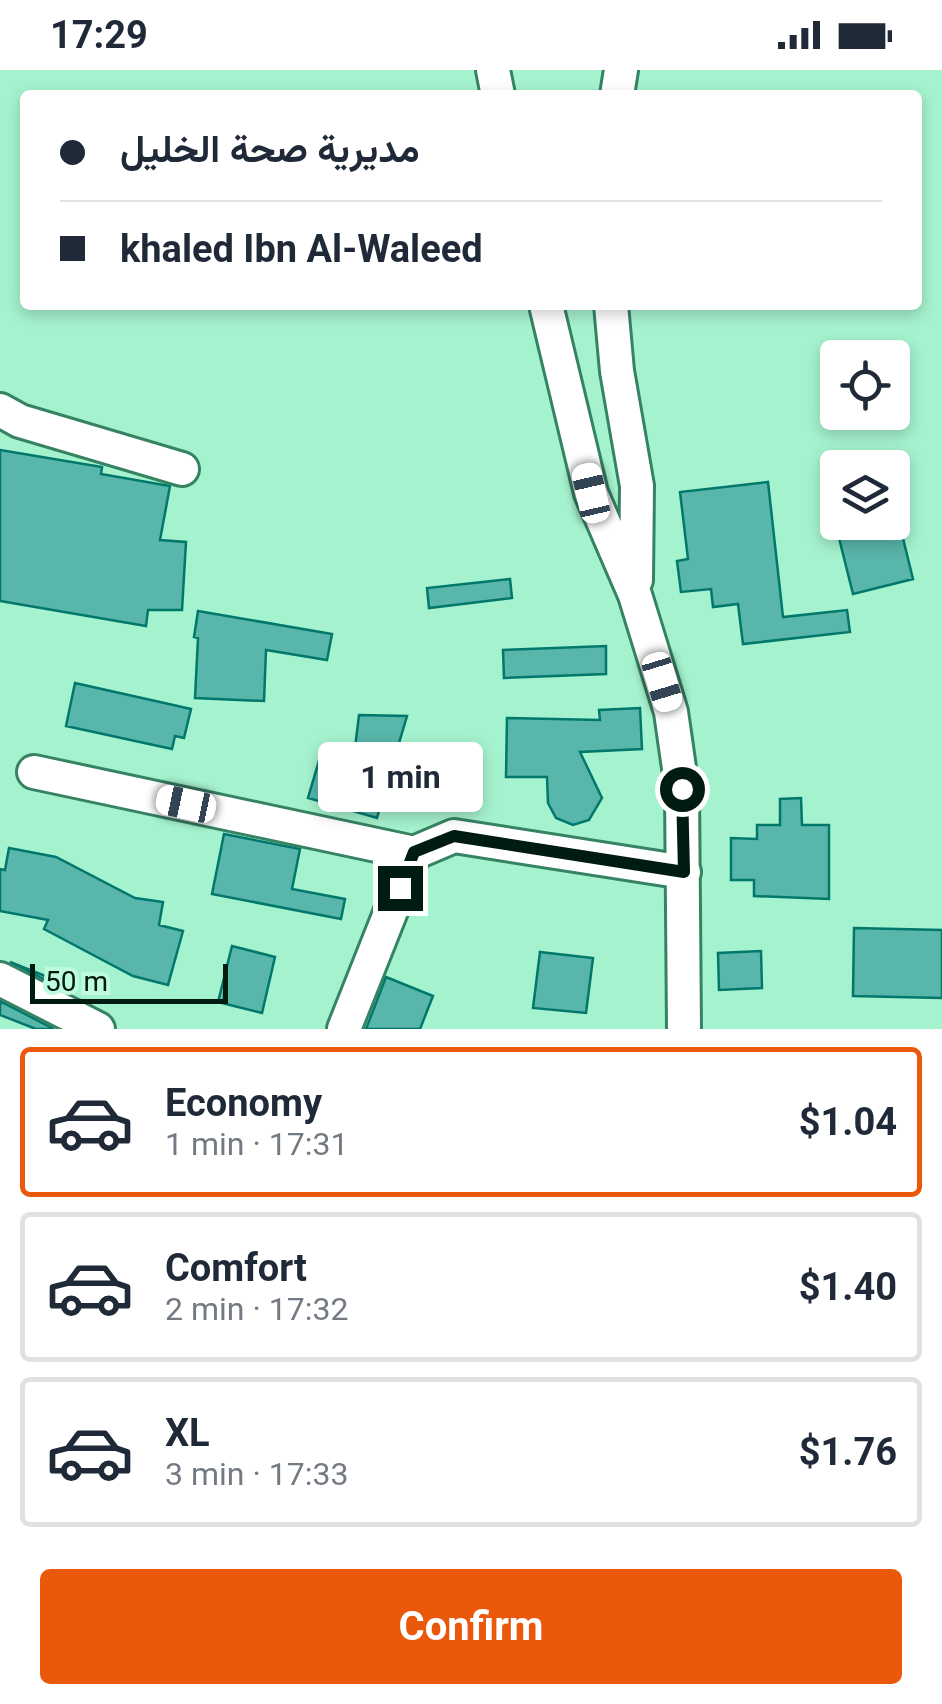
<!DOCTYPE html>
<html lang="en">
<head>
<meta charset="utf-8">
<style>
  :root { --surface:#fff; --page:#f2f2f3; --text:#1f2937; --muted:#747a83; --line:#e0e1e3; --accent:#ea580c }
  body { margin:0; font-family:Roboto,Vazirmatn,sans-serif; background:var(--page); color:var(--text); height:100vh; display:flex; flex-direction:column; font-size:38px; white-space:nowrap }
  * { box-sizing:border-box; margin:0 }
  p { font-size:32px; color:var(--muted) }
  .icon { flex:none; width:55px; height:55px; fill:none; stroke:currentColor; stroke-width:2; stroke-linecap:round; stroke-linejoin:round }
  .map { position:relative; height:959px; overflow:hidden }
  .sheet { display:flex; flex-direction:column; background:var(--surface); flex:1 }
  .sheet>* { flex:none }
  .banner { position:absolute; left:20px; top:20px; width:902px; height:220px; border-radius:10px; box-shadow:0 5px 15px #0003; display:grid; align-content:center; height:220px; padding:0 40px; background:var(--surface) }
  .fabs { position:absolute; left:820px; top:270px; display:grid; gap:20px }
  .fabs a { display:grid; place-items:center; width:90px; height:90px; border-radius:10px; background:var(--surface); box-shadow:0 5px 15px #0003; font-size:50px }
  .scale { position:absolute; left:30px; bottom:25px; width:198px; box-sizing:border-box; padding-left:10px; border:5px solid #001b0f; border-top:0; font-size:28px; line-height:35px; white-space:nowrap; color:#001b0f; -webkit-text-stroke:8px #bffbde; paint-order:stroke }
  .end { position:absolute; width:45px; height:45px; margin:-22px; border:12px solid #001b0f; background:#fff; box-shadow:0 0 0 5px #fff }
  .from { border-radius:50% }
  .bubble { position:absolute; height:70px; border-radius:10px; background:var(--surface); box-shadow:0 5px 15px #0003; font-size:32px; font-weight:700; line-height:70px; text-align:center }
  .car { position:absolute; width:30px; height:60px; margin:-30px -15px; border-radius:12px; box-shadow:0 0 8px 2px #0007; background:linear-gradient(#fff 24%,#345 0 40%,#fff 0 76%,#345 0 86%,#fff 0) }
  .banner b { display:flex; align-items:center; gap:35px; height:95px; font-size:38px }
  .banner b+b { border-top:2px solid var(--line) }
  .banner i { width:25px; height:25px; background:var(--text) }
  ul { padding:18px 0 0; list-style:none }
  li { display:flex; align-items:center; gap:30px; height:150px; margin:0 20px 15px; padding:0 20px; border:5px solid var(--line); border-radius:10px }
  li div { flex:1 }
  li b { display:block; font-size:38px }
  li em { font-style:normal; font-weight:700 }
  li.current { border-color:var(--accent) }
  li>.icon { width:90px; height:90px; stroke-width:1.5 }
  .button { display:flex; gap:20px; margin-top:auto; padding:20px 40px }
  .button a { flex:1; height:115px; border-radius:10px; background:var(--accent); color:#fff; font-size:40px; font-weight:700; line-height:115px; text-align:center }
  .status { display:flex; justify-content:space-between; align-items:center; height:70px; padding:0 50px; background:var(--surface); direction:ltr }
  .status svg { height:28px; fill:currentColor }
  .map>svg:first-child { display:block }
  .building { fill:#59b6aa; stroke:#02786d; stroke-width:2.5 }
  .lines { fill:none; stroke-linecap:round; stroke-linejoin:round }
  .minor-casing { stroke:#368364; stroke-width:38 }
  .minor { stroke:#fff; stroke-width:32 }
  .route { stroke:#001b0f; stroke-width:12 }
</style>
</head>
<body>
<div class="status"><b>17:29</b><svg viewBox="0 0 49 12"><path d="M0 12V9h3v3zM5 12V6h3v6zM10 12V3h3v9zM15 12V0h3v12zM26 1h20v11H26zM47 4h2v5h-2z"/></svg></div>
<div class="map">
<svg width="942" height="959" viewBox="0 0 942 959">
  <rect width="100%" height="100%" fill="#a5f2ce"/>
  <path class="building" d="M0,380L102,397L101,404L170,416L160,470L186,472L182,540H148L146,556L0,531Z
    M768,412L783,547L847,540L850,562L743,574L738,534L713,537L711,519L681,522L677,491L688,489L680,422Z
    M835,452H899L913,509L853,524Z
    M510,509L512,528L429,538L427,518Z
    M198,541L332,564L327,590L266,580L264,631L195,628L198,568L194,567Z
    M606,576V604L504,608L503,580Z
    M75,613L191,639L184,668L175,666L172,679L66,656Z
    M640,638L642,679L580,682L602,728L589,750L573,755L556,748L548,733L547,707H506L507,648L600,650L599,640Z
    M359,645L407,646L377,748L308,728L323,677L354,686Z
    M801,728L802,755H829V829L754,826V810H731V768L757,769V755H780V729Z
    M224,764L300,779L292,819L345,829L341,849L212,824Z
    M9,778L56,787L135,828L163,832L159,855L183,861L168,915L133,906L44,859L48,850L0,841V799L5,800Z
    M854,858L942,860V928L853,926Z
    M232,876L275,887L262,943L218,932Z
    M761,881L762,918L719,920L718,883Z
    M540,882L593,888L586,943L533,938Z
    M10,892L73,917L71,923Z
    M386,907L433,926L420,959H366Z
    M0,931L54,959H36L0,945Z"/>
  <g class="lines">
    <defs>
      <path id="minor" d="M493,0L498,25
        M617,25L621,0
        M546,235L591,423L635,525L671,642L682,719L684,959
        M611,235L617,301L637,416L636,510
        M0,340L20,351L182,399
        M34,702L414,783
        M0,909L98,959
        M344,959L414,783L454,766L684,802"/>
    </defs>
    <use href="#minor" class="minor-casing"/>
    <use href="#minor" class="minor"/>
  </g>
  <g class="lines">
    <path class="route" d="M400,818L414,782L454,766L684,802L682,719"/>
  </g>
</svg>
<div class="fabs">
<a><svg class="icon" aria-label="locate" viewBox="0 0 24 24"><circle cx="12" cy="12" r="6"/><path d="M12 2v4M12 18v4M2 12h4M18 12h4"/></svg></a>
<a><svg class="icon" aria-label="layers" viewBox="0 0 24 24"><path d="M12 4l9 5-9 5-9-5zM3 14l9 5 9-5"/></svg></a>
</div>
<div class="scale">50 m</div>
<i class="end from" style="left:682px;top:719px"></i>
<i class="end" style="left:400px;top:818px"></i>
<div class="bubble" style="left:318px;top:672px;width:165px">1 min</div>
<i class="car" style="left:591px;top:423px;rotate:347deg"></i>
<i class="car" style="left:662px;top:612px;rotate:163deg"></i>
<i class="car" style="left:186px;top:734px;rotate:282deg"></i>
<div class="banner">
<b><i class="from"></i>مديرية صحة الخليل</b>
<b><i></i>khaled Ibn Al-Waleed</b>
</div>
</div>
<section class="sheet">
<ul>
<li class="current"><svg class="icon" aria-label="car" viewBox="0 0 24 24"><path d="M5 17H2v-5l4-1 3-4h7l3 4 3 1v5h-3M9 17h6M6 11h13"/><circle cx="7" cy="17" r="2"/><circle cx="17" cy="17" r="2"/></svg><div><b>Economy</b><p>1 min · 17:31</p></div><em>$1.04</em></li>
<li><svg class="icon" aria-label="car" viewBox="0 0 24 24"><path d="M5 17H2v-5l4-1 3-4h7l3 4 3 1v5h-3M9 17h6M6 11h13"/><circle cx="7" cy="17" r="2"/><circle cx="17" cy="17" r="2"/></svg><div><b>Comfort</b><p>2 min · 17:32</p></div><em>$1.40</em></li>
<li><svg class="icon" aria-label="car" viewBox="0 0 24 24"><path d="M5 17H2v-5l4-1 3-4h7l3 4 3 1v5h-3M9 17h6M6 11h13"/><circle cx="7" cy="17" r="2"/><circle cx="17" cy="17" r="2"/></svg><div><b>XL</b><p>3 min · 17:33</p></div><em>$1.76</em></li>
</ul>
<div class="button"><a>Confirm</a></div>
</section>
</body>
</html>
